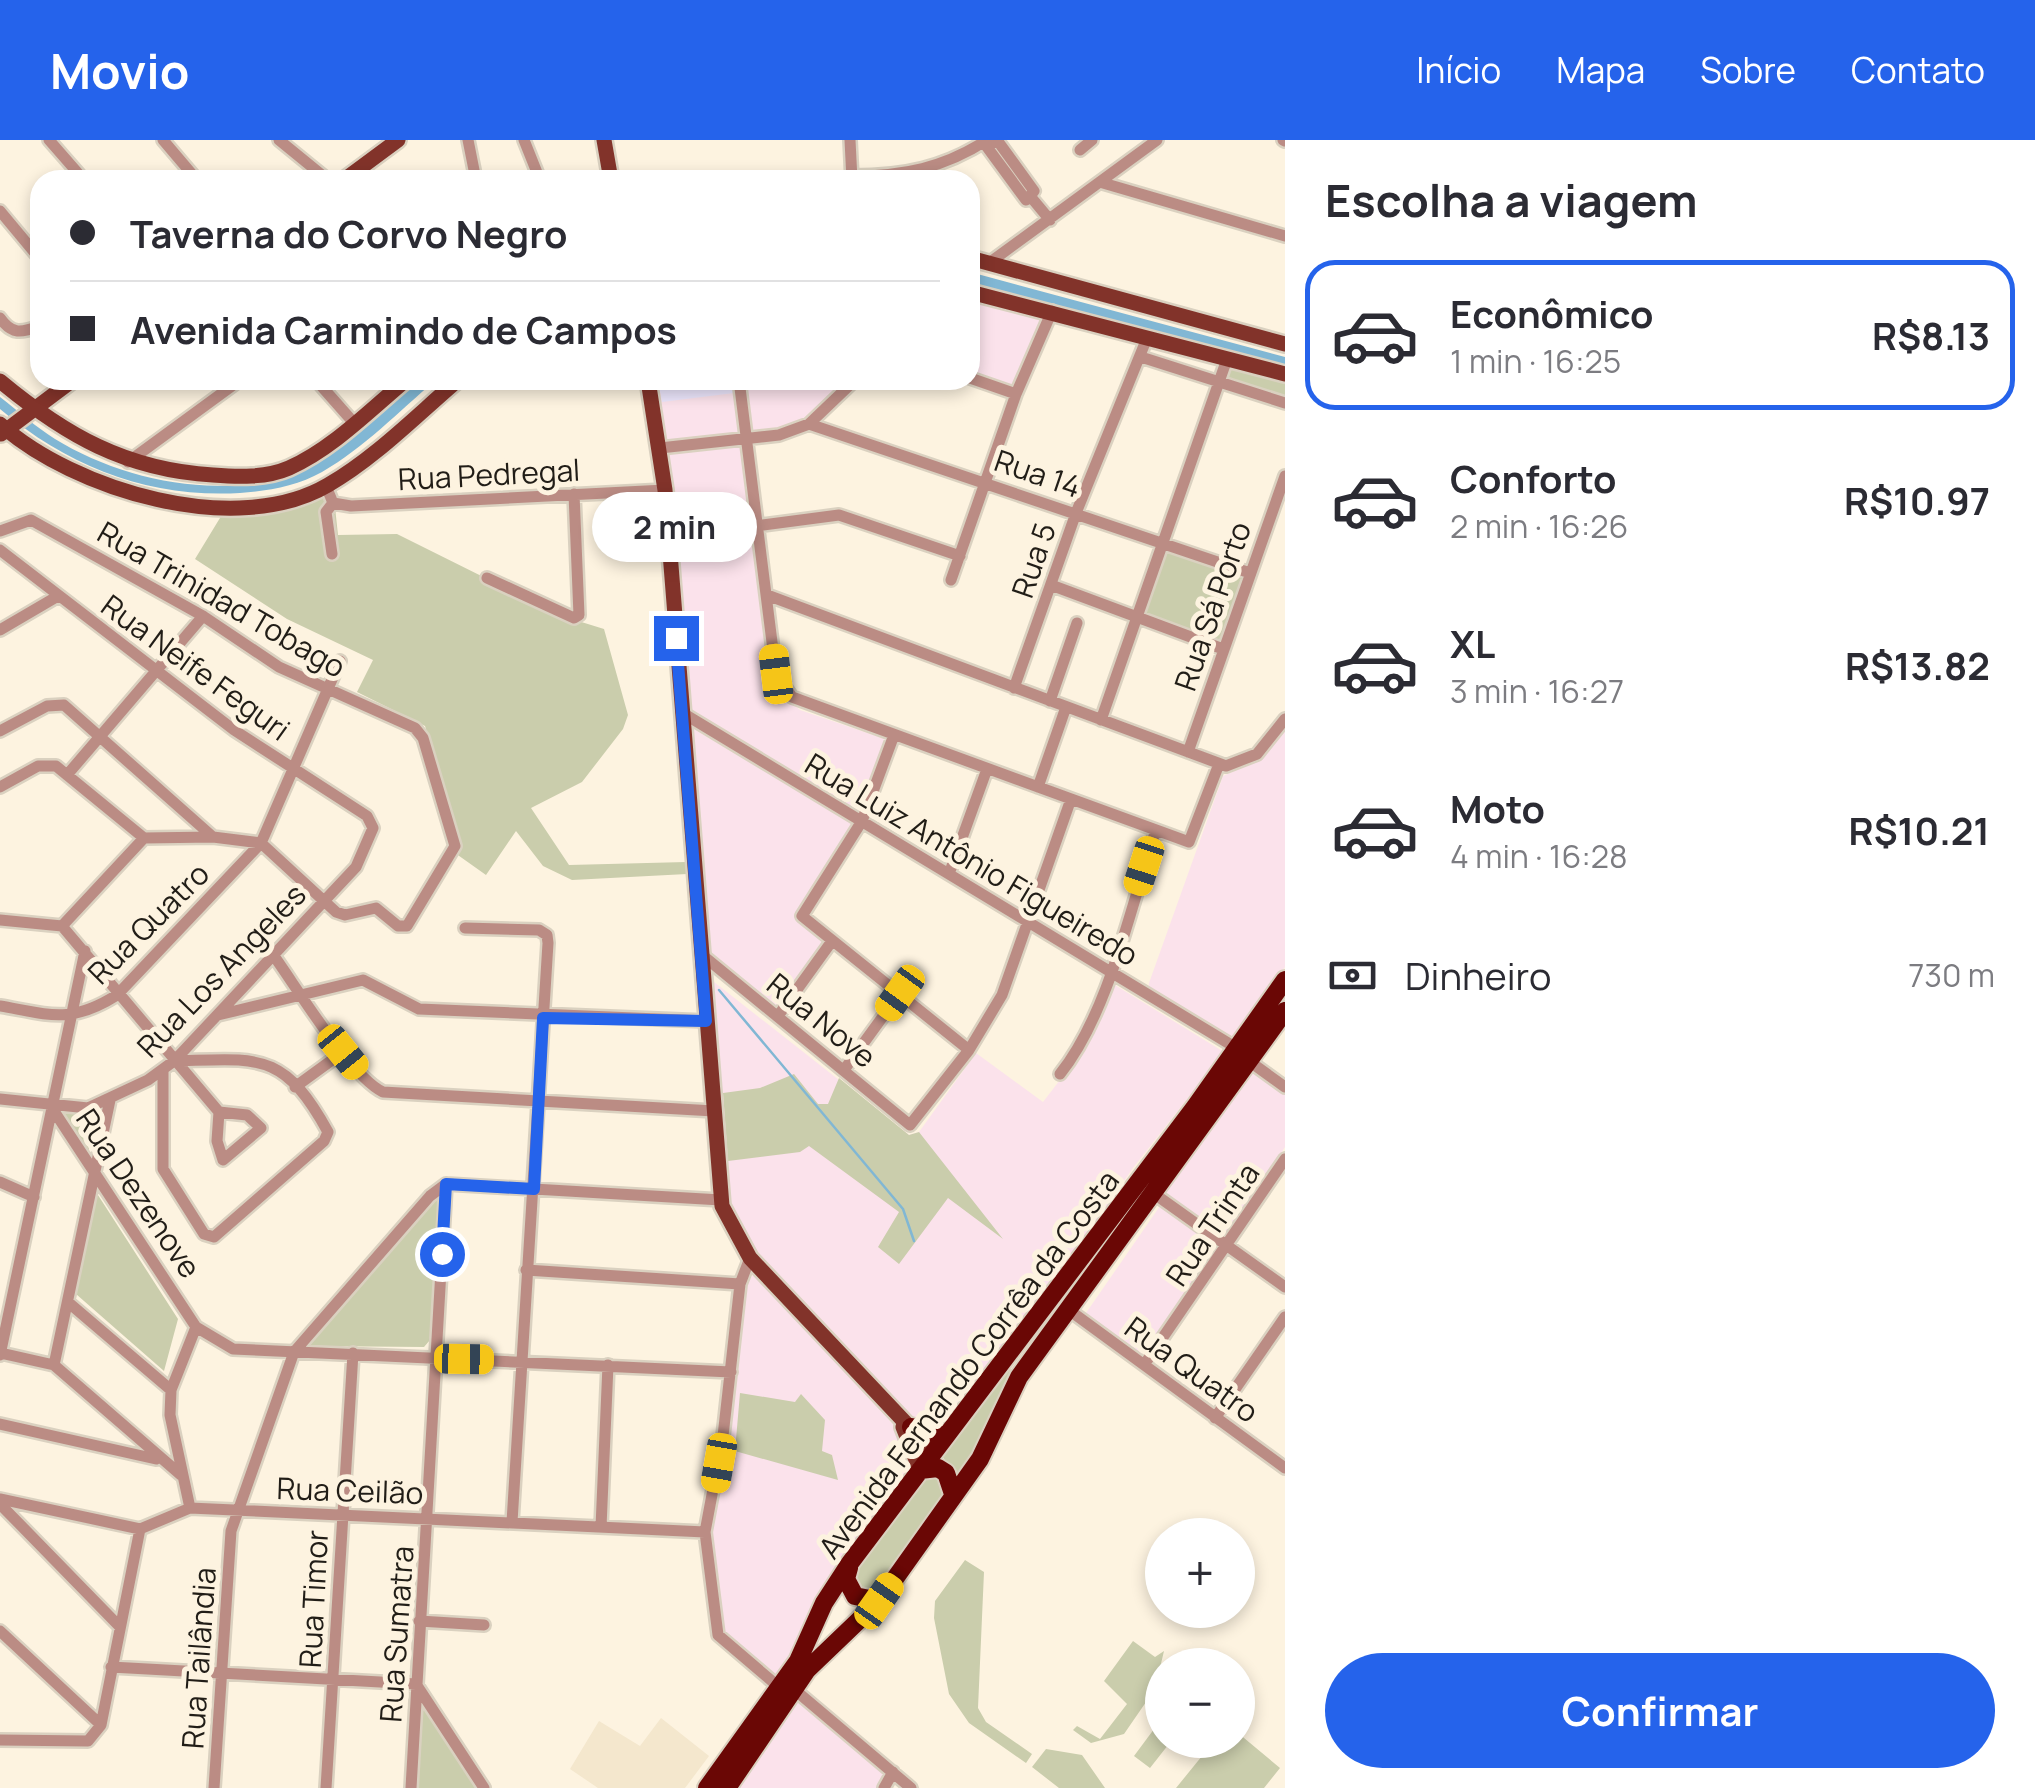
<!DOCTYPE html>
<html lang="pt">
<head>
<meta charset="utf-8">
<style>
  :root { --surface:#fff; --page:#f7f7f7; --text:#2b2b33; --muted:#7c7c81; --line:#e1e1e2; --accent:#2563eb }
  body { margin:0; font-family:Manrope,sans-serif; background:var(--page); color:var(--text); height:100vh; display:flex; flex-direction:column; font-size:38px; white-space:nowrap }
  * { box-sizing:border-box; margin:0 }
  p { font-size:32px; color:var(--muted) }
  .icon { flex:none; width:55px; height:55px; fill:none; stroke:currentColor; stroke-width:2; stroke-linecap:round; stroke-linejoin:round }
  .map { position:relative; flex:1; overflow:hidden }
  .panel { display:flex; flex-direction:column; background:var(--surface); width:750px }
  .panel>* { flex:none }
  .hud { position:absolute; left:30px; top:30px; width:950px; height:220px; border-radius:30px; box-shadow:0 5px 15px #0003; display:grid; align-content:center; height:220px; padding:0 40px; background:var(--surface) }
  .buttons { position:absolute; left:1145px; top:1378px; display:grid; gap:20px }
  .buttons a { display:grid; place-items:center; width:110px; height:110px; border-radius:50%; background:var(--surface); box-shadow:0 5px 15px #0003; font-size:50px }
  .end { position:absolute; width:45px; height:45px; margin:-22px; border:12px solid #2563eb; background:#fff; box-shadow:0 0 0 5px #fff }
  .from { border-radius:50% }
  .bubble { position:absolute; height:70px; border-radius:35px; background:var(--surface); box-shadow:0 5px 15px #0003; font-size:32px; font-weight:700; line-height:70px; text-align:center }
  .car { position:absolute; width:30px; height:60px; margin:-30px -15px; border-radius:12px; box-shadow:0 0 8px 2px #0007; background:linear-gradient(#f5c518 24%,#345 0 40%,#f5c518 0 76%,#345 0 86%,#f5c518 0) }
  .hud b { display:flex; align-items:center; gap:35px; height:95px; font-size:38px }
  .hud b+b { border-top:2px solid var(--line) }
  .hud i { width:25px; height:25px; background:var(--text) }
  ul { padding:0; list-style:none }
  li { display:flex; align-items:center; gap:30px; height:150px; margin:0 20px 15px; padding:0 20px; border:5px solid transparent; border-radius:30px }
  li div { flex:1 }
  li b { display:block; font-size:38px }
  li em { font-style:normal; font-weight:700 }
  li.selected { border-color:var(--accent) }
  li>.icon { width:90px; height:90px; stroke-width:1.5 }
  h2 { padding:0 40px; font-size:45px; line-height:120px }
  .pay { display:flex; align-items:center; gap:25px; height:110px; padding:0 40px; font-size:38px }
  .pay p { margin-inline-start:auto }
  .button { display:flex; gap:20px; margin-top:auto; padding:20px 40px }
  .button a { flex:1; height:115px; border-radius:60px; background:var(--accent); color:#fff; font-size:40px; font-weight:700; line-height:115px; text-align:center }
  header { display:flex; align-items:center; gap:60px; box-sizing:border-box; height:140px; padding:0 50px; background:var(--accent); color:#fff }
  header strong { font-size:48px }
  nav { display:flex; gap:55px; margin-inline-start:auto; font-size:35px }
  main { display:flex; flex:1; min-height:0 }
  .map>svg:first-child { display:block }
  .commercial { fill:#fbe2eb }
  .industrial { fill:#ece6fc }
  .built { fill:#f4e7cd }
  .green { fill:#cacdac }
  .water { fill:#81b7d4 }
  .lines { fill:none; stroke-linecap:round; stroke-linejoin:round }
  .stream { stroke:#81b7d4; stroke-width:2.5 }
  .minor-casing { stroke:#dad1c0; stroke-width:16 }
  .major-casing { stroke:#dad1c0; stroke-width:20 }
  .highway-casing { stroke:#dad1c0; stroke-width:22 }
  .minor { stroke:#bb8c84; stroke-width:11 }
  .major { stroke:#82332a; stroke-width:15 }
  .highway { stroke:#6a0705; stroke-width:18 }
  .route { stroke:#2563eb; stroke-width:12 }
  .labels { text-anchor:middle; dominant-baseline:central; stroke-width:10; stroke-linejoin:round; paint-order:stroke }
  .street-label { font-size:30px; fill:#211d17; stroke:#fdf3e0 }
</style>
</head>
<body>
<header>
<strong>Movio</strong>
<nav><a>Início</a><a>Mapa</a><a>Sobre</a><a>Contato</a></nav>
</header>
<main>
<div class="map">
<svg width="1285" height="1648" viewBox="0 0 1285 1648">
  <rect width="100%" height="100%" fill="#fdf3e0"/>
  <path class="commercial" d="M970,156L1045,174L1014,249L970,235Z
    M651,240H735L740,296L662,304Z
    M744,240H847L795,286L748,293Z
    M742,303L777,549L800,570L885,599L860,678L685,571L664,312Z
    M692,588L855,685L795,779L823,802L777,871L704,813Z
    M1285,589V827L1233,901L1148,851L1149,843L1223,636L1255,622Z
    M709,838L909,995L919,992L976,913L1043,962L1080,914L1110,842L1224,912L1133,1028L1025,1185L933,1290L903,1276L738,1095L726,1056Z
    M1250,926L1285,954V1007L1227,1099L1162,1052Z
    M1160,1066L1218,1108L1144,1217H1137L1086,1173Z
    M755,1133L902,1294L910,1314L908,1329L823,1452L799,1510L777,1542L726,1501L709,1397L725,1320L747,1142Z
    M795,1558L884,1634L877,1648H733Z"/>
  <path class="industrial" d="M658,240H733L734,253L662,262Z"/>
  <path class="built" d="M661,1578L709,1616L685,1648H598L570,1629L599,1581L640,1606Z"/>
  <path class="green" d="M1231,226L1285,241V258L1226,238Z
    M320,350L335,367L338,395L397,394L562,476L604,489L628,575L623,589L582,642L531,668L569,725L686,722L687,734L572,740L543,726L516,691L486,735L455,713L461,704L425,586L357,552L373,520L287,479L195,419L223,373Z
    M1166,406L1246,435L1222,505L1141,477Z
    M794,934L818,964H828L839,938L909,995L919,992L1003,1099L948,1058L899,1124L878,1107L899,1072L809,1006L800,1012L728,1021L723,953L760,948Z
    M98,968L87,1018L62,972L80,975Z
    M96,1052L178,1179L164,1231L76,1154Z
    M434,1055L443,1059L430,1200L424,1207L305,1206Z
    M1010,1229L1016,1233L981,1304L959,1335L936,1310Z
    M740,1253L795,1262L801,1254L825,1280L822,1311L832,1315L838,1340L735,1311Z
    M939,1332L945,1351L877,1455L864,1458L850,1437L921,1334Z
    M965,1420L984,1432L978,1568L986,1582L1032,1614L1026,1623L969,1583L949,1554L934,1478L935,1461Z
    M1133,1501L1155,1517L1164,1511L1155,1549L1124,1594L1091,1603L1073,1590L1077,1586L1100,1599L1127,1564L1104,1541Z
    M420,1559L479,1648H415Z
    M1160,1581L1162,1600H1172L1150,1628L1134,1616Z
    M1238,1593L1280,1628L1264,1648H1176L1215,1600H1238Z
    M1046,1609L1082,1615L1105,1648H1059L1032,1627Z"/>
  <path class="water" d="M970,132L1285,217V227L970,143Z
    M420,240H436C399,271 364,308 322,332C297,346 268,351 240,353C149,358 70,328 0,269V257C18,271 36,287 55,299C128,344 241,366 318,321C355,300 388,267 420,240Z"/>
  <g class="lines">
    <path class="stream" d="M719,850L903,1069L914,1101"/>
    <defs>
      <path id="minor" d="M49,0L84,40
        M163,0L197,40
        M279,0L328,40
        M468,0L476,40
        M524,0L540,40
        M850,0L852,40
        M997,0L987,7L1026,60L1030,56L1050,80
        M997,0L1034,51L1030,56
        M1283,0L1285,1
        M1080,10L1092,0
        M853,36C903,36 944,28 987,0
        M1103,43L1285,96
        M0,71L40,119
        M989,123L1157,0
        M0,178C12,195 21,193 40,186
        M1141,217L1285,263
        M970,238L1016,254
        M316,240L354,283
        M739,240L776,534L792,557L1189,702L1219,624
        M809,284L1250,433
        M660,308L779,295L809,284L855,240
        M128,322L240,240
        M326,346L333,363L351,366L665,350
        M755,386L839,375L960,416
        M0,391L31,380L203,476L279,527L415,588L423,598L455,706L407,786H398L376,768L345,775L336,772L261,703L213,697L144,698
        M0,410L234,590L367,676L373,688L356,727L174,921L148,940L88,968L0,959
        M332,414L326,372L333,363
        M487,438L574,478L579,475L574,354
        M951,440L1016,254L1052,171
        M1051,445L1223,509
        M767,455L1226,626L1257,614L1285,579
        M0,490L58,456
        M1014,548L1076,373L1147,198
        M1050,561L1077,483
        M681,572L1238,909
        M1101,580L1227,219
        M0,591L47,566L64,565L213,697
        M894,595L862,681L802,776L969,910
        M1188,612L1285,336
        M67,635L203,476
        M0,647L38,626H56L144,698L62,786
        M1038,647L1066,567
        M949,734L987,629
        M0,780L62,786
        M62,786L219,972L247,975L261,988L223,1020L217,1001L219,972
        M465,788L539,790L547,795L548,803L512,1382
        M701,814L910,985L969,910L1002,855L1071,659
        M274,816C297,848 351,937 383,952L714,971
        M0,866C51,875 71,884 117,855L261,703L340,521
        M218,875L363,840L419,869L706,881
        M778,876L832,801
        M1249,921L1285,947
        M163,930V1029L204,1094L214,1097L324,1001L328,992C283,910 258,919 174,921
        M844,930L900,853
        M1060,934C1109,873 1131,765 1156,690
        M295,947L343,912
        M110,960L54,1225L181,1335
        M52,968L196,1187L233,1209L731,1232
        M0,1042L34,1057
        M446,1044L721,1060
        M1156,1055L1285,1147
        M750,1118L740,1144L723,1296L705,1392L718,1495L780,1548
        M526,1130L740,1144
        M69,1163L171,1250
        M1069,1170L1285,1328
        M1,1213L54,1225
        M0,1215L85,811
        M1144,1225L1285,1019
        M1215,1278L1285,1177
        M0,1284L156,1319
        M0,1359L140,1389L190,1368L705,1392
        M0,1364L120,1487
        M190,1368L170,1275L171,1250L196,1187
        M601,1387L608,1225
        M419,1481L484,1485
        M0,1491L101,1585L88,1601L0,1600
        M111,1527L416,1544L484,1648
        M795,1550L911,1648
        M101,1585L140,1389
        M214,1648L231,1391L294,1212L430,1056L446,1044
        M326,1648L353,1213
        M411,1648L446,1044
        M884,1648L893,1632"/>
      <path id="major" d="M604,0L611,40
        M344,40L398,0
        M970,118L1285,204
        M970,152L1285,234
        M648,240L665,350L722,1066L750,1118L933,1312
        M0,241C65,295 126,330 213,335C238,337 266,338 289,328C332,309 370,270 406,240
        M0,284C74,350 236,399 328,345C375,318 417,275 458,240
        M1,294L73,240
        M903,1287L920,1330"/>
      <path id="highway" d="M911,1287L944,1296
        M920,1330L938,1328L946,1333L953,1354
        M849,1428L846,1439L855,1456L879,1461
        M707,1648L798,1521L824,1463L850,1423L1195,967L1285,840
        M727,1648L807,1530L879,1461L980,1319L1019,1237L1285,871"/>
    </defs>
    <use href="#minor" class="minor-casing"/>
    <use href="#major" class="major-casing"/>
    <use href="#highway" class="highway-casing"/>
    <use href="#minor" class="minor"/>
    <use href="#major" class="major"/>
    <use href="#highway" class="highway"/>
  </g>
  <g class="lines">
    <path class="route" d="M442,1114L446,1044L534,1049L543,878L706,881L676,498"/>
  </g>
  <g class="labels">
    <g class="street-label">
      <text transform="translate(1038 333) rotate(19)">Rua 14</text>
      <text transform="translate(489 334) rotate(-3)">Rua Pedregal</text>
      <text transform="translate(1033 420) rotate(-71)">Rua 5</text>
      <text transform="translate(222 459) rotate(30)">Rua Trinidad Tobago</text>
      <text transform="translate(1212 466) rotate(-71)">Rua Sá Porto</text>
      <text transform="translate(196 527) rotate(36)">Rua Neife Feguri</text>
      <text transform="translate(972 719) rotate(31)">Rua Luiz Antônio Figueiredo</text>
      <text transform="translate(148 783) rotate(-45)">Rua Quatro</text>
      <text transform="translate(221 830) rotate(-46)">Rua Los Angeles</text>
      <text transform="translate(822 880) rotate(39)">Rua Nove</text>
      <text transform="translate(139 1053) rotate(56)">Rua Dezenove</text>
      <text transform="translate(1212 1084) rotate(-56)">Rua Trinta</text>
      <text transform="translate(968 1224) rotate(-53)">Avenida Fernando Corrêa da Costa</text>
      <text transform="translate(1192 1229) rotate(36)">Rua Quatro</text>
      <text transform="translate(350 1350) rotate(2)">Rua Ceilão</text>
      <text transform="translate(313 1459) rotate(-87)">Rua Timor</text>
      <text transform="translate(396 1494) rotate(-86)">Rua Sumatra</text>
      <text transform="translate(198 1518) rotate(-86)">Rua Tailândia</text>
    </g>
  </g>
</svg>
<div class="buttons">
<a>+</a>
<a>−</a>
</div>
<i class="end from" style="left:442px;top:1114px"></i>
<i class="end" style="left:676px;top:498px"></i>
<div class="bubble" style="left:592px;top:352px;width:165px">2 min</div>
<i class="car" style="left:776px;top:534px;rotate:353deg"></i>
<i class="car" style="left:1144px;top:726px;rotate:198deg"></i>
<i class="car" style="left:900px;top:853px;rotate:216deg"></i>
<i class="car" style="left:343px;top:912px;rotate:141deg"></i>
<i class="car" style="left:464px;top:1219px;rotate:91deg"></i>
<i class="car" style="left:719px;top:1323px;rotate:190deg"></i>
<i class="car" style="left:879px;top:1461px;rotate:35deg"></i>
<div class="hud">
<b><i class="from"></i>Taverna do Corvo Negro</b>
<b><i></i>Avenida Carmindo de Campos</b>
</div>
</div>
<section class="panel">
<h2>Escolha a viagem</h2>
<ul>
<li class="selected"><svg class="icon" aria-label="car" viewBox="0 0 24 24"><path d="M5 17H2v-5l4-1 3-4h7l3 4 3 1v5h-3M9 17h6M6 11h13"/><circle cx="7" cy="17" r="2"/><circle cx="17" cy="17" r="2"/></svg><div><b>Econômico</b><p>1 min · 16:25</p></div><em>R$8.13</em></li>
<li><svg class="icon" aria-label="car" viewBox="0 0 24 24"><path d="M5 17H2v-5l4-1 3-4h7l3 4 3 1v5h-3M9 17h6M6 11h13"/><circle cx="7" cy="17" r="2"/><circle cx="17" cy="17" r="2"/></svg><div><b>Conforto</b><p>2 min · 16:26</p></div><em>R$10.97</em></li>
<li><svg class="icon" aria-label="car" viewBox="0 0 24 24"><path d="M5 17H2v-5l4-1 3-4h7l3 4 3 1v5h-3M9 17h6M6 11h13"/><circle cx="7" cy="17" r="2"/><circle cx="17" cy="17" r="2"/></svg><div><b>XL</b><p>3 min · 16:27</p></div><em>R$13.82</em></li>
<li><svg class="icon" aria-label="car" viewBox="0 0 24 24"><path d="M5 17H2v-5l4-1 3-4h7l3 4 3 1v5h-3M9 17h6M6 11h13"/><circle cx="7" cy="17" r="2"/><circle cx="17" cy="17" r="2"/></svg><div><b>Moto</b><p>4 min · 16:28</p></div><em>R$10.21</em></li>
</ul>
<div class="pay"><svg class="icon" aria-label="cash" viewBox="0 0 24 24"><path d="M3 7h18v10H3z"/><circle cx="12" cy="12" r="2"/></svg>Dinheiro<p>730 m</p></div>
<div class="button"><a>Confirmar</a></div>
</section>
</main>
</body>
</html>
